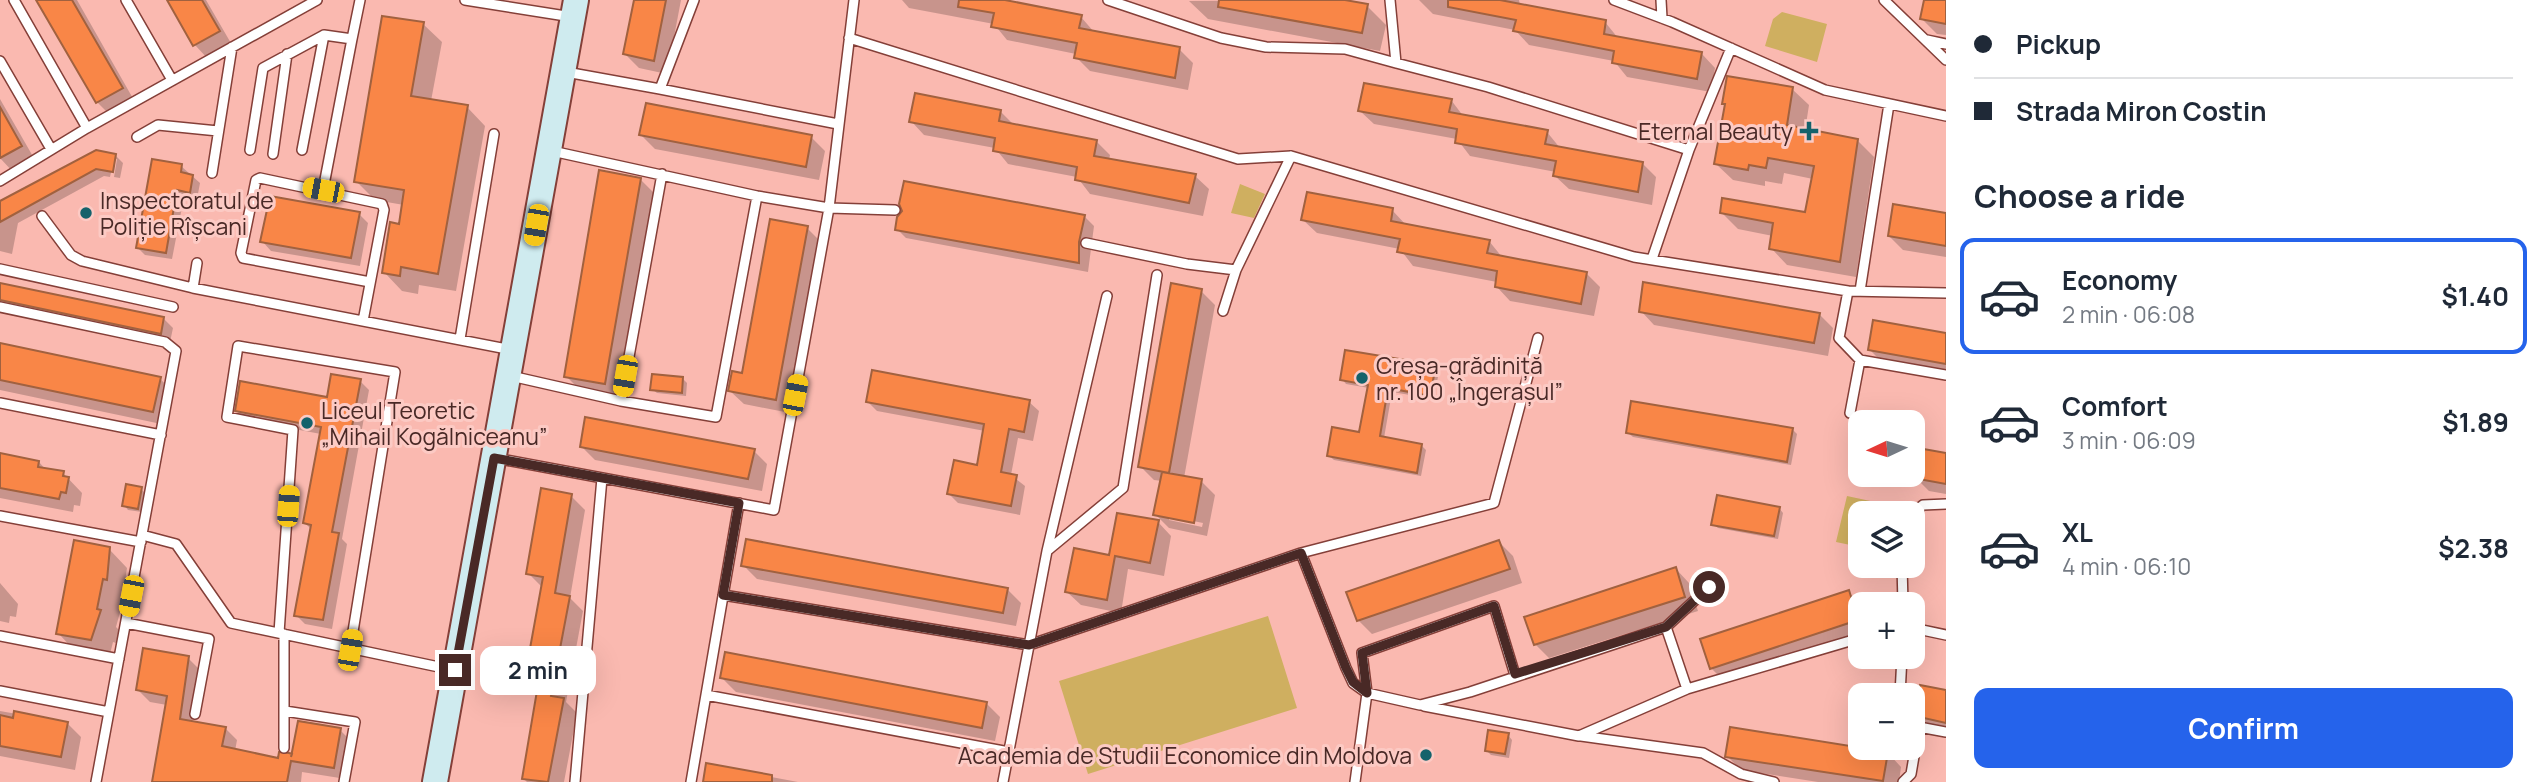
<!DOCTYPE html>
<html lang="en">
<head>
<meta charset="utf-8">
<style>
  :root { --surface:#fff; --page:#f6f6f7; --text:#1f2937; --muted:#747a83; --line:#e0e1e3; --accent:#2563eb }
  body { margin:0; font-family:Manrope,sans-serif; background:var(--page); color:var(--text); height:100vh; display:flex; flex-direction:column; font-size:26px; white-space:nowrap }
  * { box-sizing:border-box; margin:0 }
  p { font-size:23px; color:var(--muted) }
  .icon { flex:none; width:38px; height:38px; fill:none; stroke:currentColor; stroke-width:2; stroke-linecap:round; stroke-linejoin:round }
  .map { position:relative; flex:1; overflow:hidden }
  .side { display:flex; flex-direction:column; background:var(--surface); width:595px }
  .side>* { flex:none }
  .hud { display:grid; align-content:center; height:154px; padding:0 28px; background:var(--surface) }
  .needle { width:46px; rotate:266deg }
  .controls { position:absolute; left:1848px; top:410px; display:grid; gap:14px }
  .controls a { display:grid; place-items:center; width:77px; height:77px; border-radius:14px; background:var(--surface); box-shadow:0 7px 28px #0002; font-size:35px }
  .end { position:absolute; width:32px; height:32px; margin:-16px; border:9px solid #492926; background:#fff; box-shadow:0 0 0 4px #fff }
  .from { border-radius:50% }
  .bubble { position:absolute; height:49px; border-radius:14px; background:var(--surface); box-shadow:0 7px 28px #0002; font-size:23px; font-weight:700; line-height:49px; text-align:center }
  .car { position:absolute; width:21px; height:42px; margin:-21px -10px; border-radius:9px; box-shadow:0 0 5px 2px #0007; background:linear-gradient(#f5c518 24%,#345 0 40%,#f5c518 0 76%,#345 0 86%,#f5c518 0) }
  .hud b { display:flex; align-items:center; gap:24px; height:66px; font-size:26px }
  .hud b+b { border-top:2px solid var(--line) }
  .hud i { width:18px; height:18px; background:var(--text) }
  ul { padding:0; list-style:none }
  li { display:flex; align-items:center; gap:21px; height:116px; margin:0 14px 10px; padding:0 14px; border:4px solid transparent; border-radius:14px }
  li div { flex:1 }
  li b { display:block; font-size:26px }
  li em { font-style:normal; font-weight:700 }
  li.on { border-color:var(--accent) }
  li>.icon { width:63px; height:63px; stroke-width:1.5 }
  h2 { padding:0 28px; font-size:32px; line-height:84px }
  .primary-button { display:flex; gap:14px; margin-top:auto; padding:14px 28px }
  .primary-button a { flex:1; height:80px; border-radius:14px; background:var(--accent); color:#fff; font-size:28px; font-weight:700; line-height:80px; text-align:center }
  main { display:flex; flex:1; min-height:0 }
  .map>svg:first-child { display:block }
  .green { fill:#cfaf60 }
  .shadow { fill:#0003; fill-rule:evenodd }
  .building { fill:#f98647; stroke:#a1613f; stroke-width:2 }
  .lines { fill:none; stroke-linecap:round; stroke-linejoin:round }
  .lane-casing { stroke:#843f38; stroke-width:12 }
  .secondary-casing { stroke:#843f38; stroke-width:28 }
  .lane { stroke:#fff; stroke-width:9 }
  .secondary { stroke:#cfebef; stroke-width:24 }
  .route { stroke:#492926; stroke-width:9 }
  .poi-dot { fill:#14626b; stroke:#fccac4; stroke-width:2.5 }
  .labels { text-anchor:middle; dominant-baseline:central; stroke-width:6; stroke-linejoin:round; paint-order:stroke }
  .poi-label { font-size:23px; fill:#492926; stroke:#fccac4; text-anchor:start }
</style>
</head>
<body>
<main>
<div class="map">
<svg width="1946" height="782" viewBox="0 0 1946 782">
  <rect width="100%" height="100%" fill="#fab9b0"/>
  <path class="green" d="M1782,12L1827,24L1817,62L1765,46L1773,19Z
    M1240,184L1265,194L1254,218L1231,213Z
    M1847,496L1903,508L1902,513H1860V547L1836,542Z
    M1268,616L1297,708L1088,774L1059,681Z"/>
  <path class="shadow" d="M38,0H77L135,102L111,116L97,102Z
    M169,0H206L232,45L208,59L195,45Z
    M636,0H681L667,74L639,68L625,54Z
    M902,0H999L1081,17L1094,32L1179,49L1193,63L1188,90L1090,71L1076,57V54L1007,40L994,24L909,8Z
    M1336,0L1367,6L1386,25L1380,51L1208,19L1189,1Z
    M1419,0H1519L1520,6L1605,22L1618,38L1702,54L1715,68L1711,92L1627,77L1614,61L1529,45L1515,30L1433,14Z
    M1925,0H1946V35L1937,34L1922,19Z
    M423,24L442,42L431,101L467,107L485,126L456,291L419,285L418,294L402,291L384,272L401,226L404,205L375,200L356,181Z
    M1729,78L1792,89L1809,105L1805,131L1857,140L1874,157L1856,277L1787,265L1771,248L1773,236L1738,229L1721,212L1807,214L1813,179L1784,173L1782,184L1765,181V186L1733,180L1716,164Z
    M0,99L35,160L13,172L0,158Z
    M1451,100L1464,117L1547,132L1560,148L1642,163L1656,177L1652,205L1569,189L1555,176L1556,172L1470,156L1457,139L1374,124L1360,111Z
    M1000,111L1015,126L1096,141L1110,155L1109,160L1195,176L1209,189L1203,216L1090,194L1077,177L1008,164L995,148L924,135L911,121Z
    M641,135L811,137L825,151L819,180L655,149Z
    M116,156L123,163L120,178L114,177L117,159H114L110,177L104,176L18,223L12,254L0,251V203Z
    M181,166L200,183L197,199L184,197L172,259L145,255L138,248Z
    M640,179L654,193L619,397L580,390L566,376Z
    M1392,210L1406,225L1489,241L1502,257L1586,273L1600,287L1594,316L1510,301L1497,287V282L1413,266L1400,249L1317,233L1303,220Z
    M359,214L368,223L360,266L271,251L262,241Z
    M1946,215V257L1903,250L1889,236Z
    M1084,216L1094,226L1088,272L906,238L897,229Z
    M807,228L821,242L790,413L744,404L730,391L743,375Z
    M0,285L163,318L173,328L170,342L0,309Z
    M1201,291L1215,305L1184,478L1201,481L1215,495L1207,536L1169,528L1155,514L1162,481L1154,480L1140,466ZM1169,516L1203,523L1202,527L1169,520Z
    M1641,311L1819,314L1833,328L1828,356L1654,325Z
    M1946,335V374L1883,363L1869,349Z
    M0,345L160,379L174,392L166,425L0,390Z
    M1435,367L1439,371L1434,399L1392,392L1384,438L1421,445L1426,450L1421,476L1334,460L1329,456L1361,434L1369,388L1346,384L1342,379Z
    M683,379L687,383L686,396L657,393L652,389Z
    M360,381L369,390L342,539L347,544L332,629L305,624L296,615L312,530L305,523L321,434L246,420L237,411L328,399Z
    M867,401L1029,402L1039,411L1033,441L1018,438L1011,475L1025,486L1020,515L958,503L949,494L978,467L985,431L877,411Z
    M1793,430L1797,434L1791,465L1633,437L1628,433Z
    M582,447L754,451L767,464L762,491L595,460Z
    M0,455L39,462L46,470L63,473L82,493L80,506L74,505L73,512L0,498Z
    M1946,455V494L1929,491L1915,477Z
    M141,489L146,494L142,512L128,510L124,505Z
    M571,496L585,510L570,598L583,611L566,702L577,713L564,782H527L524,779L540,689L526,676L543,588L528,573Z
    M1779,508L1783,513L1778,539L1718,528L1713,524Z
    M1158,522L1171,536L1164,576L1128,569L1121,613L1081,605L1067,592Z
    M1499,542L1513,556L1522,583L1372,634L1358,620Z
    M109,549L127,568L125,581L128,583L116,627L119,630L116,643L113,642L109,658L76,652L58,633Z
    M743,565L1007,589L1021,603L1016,626L757,579Z
    M1676,569L1689,583L1698,611L1549,658L1535,644Z
    M0,583L18,604L16,617L10,616L9,623L0,621Z
    M1848,592L1860,604V638L1725,682L1711,668Z
    M188,658L200,670L192,723L225,728L237,740L235,751L279,760L340,730L352,742L346,779L302,772L301,782H154L167,705L150,702L138,690Z
    M722,678L986,703L1000,717L995,741L736,692Z
    M1946,692V733L1930,730L1917,716Z
    M0,711L67,723L81,737L75,770L0,756Z
    M1508,735L1512,740L1509,758L1491,755L1486,750Z
    M1888,753L1901,767L1899,782H1818L1741,770L1727,756Z
    M708,765L798,782H704Z"/>
  <path class="building" d="M36,0H72L123,88L96,103Z
    M167,0H202L220,31L193,46Z
    M634,0H666L654,61L623,54Z
    M959,0H1005L1082,15L1079,28L1180,47L1175,78L1074,58L1077,43L991,27L994,13L958,7Z
    M1219,0H1345L1368,4L1362,33L1218,7Z
    M1448,0H1500L1606,20L1604,34L1702,52L1697,79L1612,63L1614,51L1513,31L1516,20L1448,7Z
    M1924,0H1946V24L1920,19Z
    M382,16L424,22L411,96L468,105L438,274L401,267L400,276L382,273L390,222L399,224L404,190L354,182Z
    M1727,76L1793,87L1787,125L1858,139L1840,262L1769,249L1773,223L1720,213L1722,198L1805,212L1814,166L1768,158L1766,168L1749,165L1748,170L1714,164L1725,104H1722Z
    M1364,83L1452,99L1449,112L1548,130L1545,144L1643,162L1638,192L1553,176L1556,161L1455,143L1457,129L1358,111Z
    M915,93L1001,110L999,121L1097,140L1094,156L1196,174L1189,203L1075,180L1077,167L993,151L995,138L909,122Z
    M646,103L812,135L806,167L639,135Z
    M0,107L22,146L0,158Z
    M96,150L116,154L113,172L96,169L0,222V201Z
    M152,159L182,164L181,172L193,175L190,193L177,190L166,253L136,248Z
    M599,170L641,178L605,384L564,377Z
    M904,181L1085,215L1079,242V263L895,230L897,217L902,211L899,204Z
    M1307,192L1393,208L1391,221L1490,240L1487,253L1587,272L1581,304L1495,287L1497,271L1397,252L1400,239L1301,220Z
    M270,196L360,212L351,258L260,242Z
    M1893,204L1946,213V246L1888,236Z
    M770,219L808,226L776,400L728,391L732,371L742,373Z
    M1643,282L1820,313L1814,343L1639,312Z
    M0,283L164,317L161,334L0,300Z
    M1171,283L1202,289L1169,473L1138,467Z
    M1873,320L1946,333V364L1868,350Z
    M0,343L161,377L153,412L0,380Z
    M1345,350L1436,365L1430,396L1388,388L1380,436L1422,444L1417,473L1327,456L1332,427L1359,432L1368,385L1340,380Z
    M872,370L1030,400L1024,432L1009,429L1001,472L1017,475L1011,506L947,494L954,460L977,465L984,424L866,402Z
    M331,374L361,379L332,532L339,533L323,620L294,616L311,525L303,523L321,427L235,411L240,381L327,397Z
    M652,374L683,377L682,393L650,390Z
    M1631,401L1793,428L1787,462L1626,433Z
    M585,417L755,449L748,479L580,447Z
    M1918,448L1946,453V484L1913,478Z
    M0,453L39,461L38,467L64,471L63,476L69,477L66,493L61,492L59,499L0,488Z
    M1162,472L1202,479L1194,523L1153,515Z
    M126,484L142,487L138,509L122,506Z
    M541,488L572,494L555,593L570,596L551,696L564,698L548,782L522,779L539,679L525,676L543,577L526,574Z
    M1717,495L1780,507L1774,536L1711,525Z
    M1117,513L1159,520L1150,563L1115,556L1107,600L1065,592L1074,548L1109,555Z
    M746,539L1008,588L1003,613L741,566Z
    M74,540L110,547L107,580L103,579L97,609L101,610L91,640L56,634Z
    M1499,540L1510,569L1357,621L1346,592Z
    M1676,567L1685,597L1534,645L1524,617Z
    M1849,590L1858,620L1710,669L1700,639Z
    M143,648L189,656L180,719L226,727L222,746L278,758L279,752L289,753L292,754L291,757L298,721L341,728L334,768L291,761L287,782H152L167,696L136,690Z
    M725,652L987,702L982,728L720,678Z
    M1920,685L1946,690V723L1915,716Z
    M14,711L68,722L61,757L0,746V715L13,718Z
    M1730,727L1888,752L1883,781L1725,757Z
    M1488,730L1509,733L1505,754L1485,751Z
    M706,763L772,775V782H703Z"/>
  <g class="lines">
    <defs>
      <path id="lane" d="M14,0L87,128L317,0
        M126,0L172,80
        M465,0L572,17
        M1108,0L1221,38L1266,47L1345,49L1396,63L1390,0
        M1614,0L1672,22L1825,90L1946,116
        M1661,0L1662,18
        M1884,0L1946,60
        M849,38L1238,159L1291,156L1634,257L1848,291L1946,293
        M1927,40L1946,44
        M0,61L51,149
        M1396,63L1488,87L1689,150
        M566,72L660,89L694,0
        M660,89L838,124
        M137,137L158,125L218,131
        M250,150L263,68L324,35
        M302,150L324,35L352,39L360,0
        M552,151L757,196L829,208L895,210
        M273,154L287,54
        M212,173L232,47
        M0,181L87,128
        M323,190L352,39
        M42,216L71,255L82,261L193,288L512,350
        M1086,243L1187,264L1236,270L1291,156
        M1652,259L1689,150L1731,48
        M0,269L173,307
        M193,288L197,263
        M1848,291L1839,338L1860,360L1946,375
        M1860,291L1889,104
        M0,307L165,342L176,351L96,782
        M1223,311L1236,270
        M363,321L384,210L382,204L260,178L256,180L241,253L243,258L370,282
        M460,339L494,134
        M511,376L621,401L716,417L757,196
        M621,401L662,174
        M0,403L161,435
        M1850,413L1860,360
        M495,458L774,510L829,208L854,0
        M1913,513L1923,505L1946,504
        M0,516L141,542
        M142,535L176,544L231,623L453,670
        M1047,551L1123,488L1157,275
        M1301,553L1494,503L1538,338
        M1902,565L1903,604
        M723,595L1029,645L1301,553L1346,668L1353,683L1367,693L1355,782
        M126,623L209,639L195,714
        M1666,627L1687,689
        M1913,628L1946,635
        M279,633L293,430L227,417L238,346L395,372L350,650
        M284,634V748
        M0,636L119,659
        M1515,675L1494,606L1362,653L1367,693L1420,705L1470,692L1666,627L1709,587
        M0,691L109,712
        M706,695L1009,752
        M1900,695L1902,656
        M1424,706L1579,736L1687,689L1860,638
        M285,711L355,722L344,782
        M1919,727L1946,732
        M1581,736L1703,753L1741,774L1774,782
        M575,782L602,478
        M691,782L739,503
        M1003,782L1047,551L1107,296
        M1903,782L1911,774L1919,727L1913,723"/>
      <path id="secondary" d="M435,782L576,0"/>
    </defs>
    <use href="#lane" class="lane-casing"/>
    <use href="#secondary" class="secondary-casing"/>
    <use href="#lane" class="lane"/>
    <use href="#secondary" class="secondary"/>
  </g>
  <g class="lines">
    <path class="route" d="M455,670L494,458L739,503L723,595L1029,645L1301,553L1346,668L1353,682L1367,693L1362,653L1494,606L1515,674L1666,627L1709,587"/>
  </g>
  <g class="poi-dot">
    <path d="M1805.5 120.5h7v7h7v7h-7v7h-7v-7h-7v-7h7z"/>
    <circle cx="86" cy="213" r="7"/>
    <circle cx="1362" cy="378" r="7"/>
    <circle cx="307" cy="423" r="7"/>
    <circle cx="1426" cy="755" r="7"/>
  </g>
  <g class="labels">
    <g class="poi-label">
      <text x="1793" y="131" text-anchor="end">Eternal Beauty</text>
      <text x="100" y="200">Inspectoratul de<tspan x="100" dy="26">Poliție Rîșcani</tspan></text>
      <text x="1376" y="365">Creșa-grădiniță<tspan x="1376" dy="26">nr. 100 „Îngerașul”</tspan></text>
      <text x="321" y="410">Liceul Teoretic<tspan x="321" dy="26">„Mihail Kogălniceanu”</tspan></text>
      <text x="1412" y="755" text-anchor="end">Academia de Studii Economice din Moldova</text>
    </g>
  </g>
</svg>
<div class="controls">
<a><svg class="needle" viewBox="-14 -14 28 28"><path d="M0-13l5 13h-10z" fill="#e53935"/><path d="M0 13l5-13h-10z" fill="#747a83"/></svg></a>
<a><svg class="icon" aria-label="layers" viewBox="0 0 24 24"><path d="M12 4l9 5-9 5-9-5zM3 14l9 5 9-5"/></svg></a>
<a>+</a>
<a>−</a>
</div>
<i class="end from" style="left:1709px;top:587px"></i>
<i class="end" style="left:455px;top:670px"></i>
<div class="bubble" style="left:480px;top:646px;width:116px">2 min</div>
<i class="car" style="left:323px;top:190px;rotate:281deg"></i>
<i class="car" style="left:536px;top:225px;rotate:190deg"></i>
<i class="car" style="left:625px;top:376px;rotate:190deg"></i>
<i class="car" style="left:795px;top:395px;rotate:11deg"></i>
<i class="car" style="left:288px;top:506px;rotate:4deg"></i>
<i class="car" style="left:131px;top:596px;rotate:191deg"></i>
<i class="car" style="left:350px;top:650px;rotate:10deg"></i>
</div>
<section class="side">
<div class="hud">
<b><i class="from"></i>Pickup</b>
<b><i></i>Strada Miron Costin</b>
</div>
<h2>Choose a ride</h2>
<ul>
<li class="on"><svg class="icon" aria-label="car" viewBox="0 0 24 24"><path d="M5 17H2v-5l4-1 3-4h7l3 4 3 1v5h-3M9 17h6M6 11h13"/><circle cx="7" cy="17" r="2"/><circle cx="17" cy="17" r="2"/></svg><div><b>Economy</b><p>2 min · 06:08</p></div><em>$1.40</em></li>
<li><svg class="icon" aria-label="car" viewBox="0 0 24 24"><path d="M5 17H2v-5l4-1 3-4h7l3 4 3 1v5h-3M9 17h6M6 11h13"/><circle cx="7" cy="17" r="2"/><circle cx="17" cy="17" r="2"/></svg><div><b>Comfort</b><p>3 min · 06:09</p></div><em>$1.89</em></li>
<li><svg class="icon" aria-label="car" viewBox="0 0 24 24"><path d="M5 17H2v-5l4-1 3-4h7l3 4 3 1v5h-3M9 17h6M6 11h13"/><circle cx="7" cy="17" r="2"/><circle cx="17" cy="17" r="2"/></svg><div><b>XL</b><p>4 min · 06:10</p></div><em>$2.38</em></li>
</ul>
<div class="primary-button"><a>Confirm</a></div>
</section>
</main>
</body>
</html>
